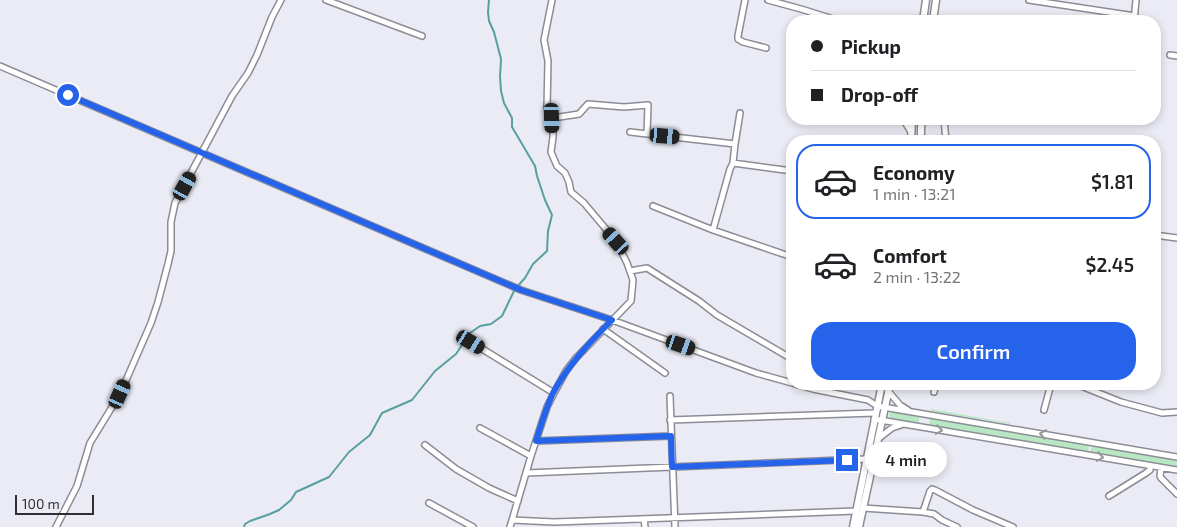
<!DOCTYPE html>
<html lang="en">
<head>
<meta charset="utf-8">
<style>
  :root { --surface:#fff; --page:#f2f2f2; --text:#202124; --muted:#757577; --line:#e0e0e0; --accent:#2563eb }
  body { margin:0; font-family:"Exo 2",sans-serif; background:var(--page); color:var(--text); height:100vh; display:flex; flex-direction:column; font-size:19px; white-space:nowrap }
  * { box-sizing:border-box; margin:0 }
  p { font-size:16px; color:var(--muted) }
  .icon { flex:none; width:28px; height:28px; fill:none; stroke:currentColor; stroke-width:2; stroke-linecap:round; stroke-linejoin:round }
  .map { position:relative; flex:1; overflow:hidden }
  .panel { position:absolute; left:786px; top:135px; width:375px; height:255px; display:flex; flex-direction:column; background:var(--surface); border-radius:20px; box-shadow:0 2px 8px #0003 }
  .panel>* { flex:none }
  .guide { position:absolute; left:786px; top:15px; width:375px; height:110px; border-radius:20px; box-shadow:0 2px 8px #0003; display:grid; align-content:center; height:110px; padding:0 25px; background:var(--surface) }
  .scale { position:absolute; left:15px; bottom:12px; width:79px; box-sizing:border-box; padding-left:5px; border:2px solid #303034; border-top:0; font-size:14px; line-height:18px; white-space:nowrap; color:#303034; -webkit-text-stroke:4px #ebebf5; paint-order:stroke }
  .end { position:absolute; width:22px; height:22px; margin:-11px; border:6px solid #2563eb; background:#fff; box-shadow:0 0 0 2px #fff }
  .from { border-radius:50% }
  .bubble { position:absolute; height:35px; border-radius:18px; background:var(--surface); box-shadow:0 2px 8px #0003; font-size:16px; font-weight:600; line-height:35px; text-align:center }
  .car { position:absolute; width:15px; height:30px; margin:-15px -8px; border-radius:6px; box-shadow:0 0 4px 1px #0007; background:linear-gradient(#222 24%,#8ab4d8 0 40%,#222 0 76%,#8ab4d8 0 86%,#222 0) }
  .guide b { display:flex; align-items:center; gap:18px; height:48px; font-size:19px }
  .guide b+b { border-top:1px solid var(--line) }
  .guide i { width:12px; height:12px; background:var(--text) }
  ul { padding:9px 0 0; list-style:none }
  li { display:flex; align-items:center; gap:15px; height:75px; margin:0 10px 8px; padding:0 15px; border:2px solid transparent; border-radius:20px }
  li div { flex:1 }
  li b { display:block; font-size:19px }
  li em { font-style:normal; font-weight:600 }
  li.current { border-color:var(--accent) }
  li>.icon { width:45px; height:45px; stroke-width:1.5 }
  .action { display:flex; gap:10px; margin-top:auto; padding:10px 25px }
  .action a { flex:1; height:58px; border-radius:20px; background:var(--accent); color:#fff; font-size:20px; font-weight:600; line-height:58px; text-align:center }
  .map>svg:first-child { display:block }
  .green { fill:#b8e8c3 }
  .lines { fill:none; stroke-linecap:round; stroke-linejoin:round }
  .stream { stroke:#589fa1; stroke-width:2 }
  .minor-casing { stroke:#8b8c95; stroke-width:8 }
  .tertiary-casing { stroke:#8b8c95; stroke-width:9 }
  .minor { stroke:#fff; stroke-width:5 }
  .tertiary { stroke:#fff; stroke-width:6 }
  .oneway { stroke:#98989a }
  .route { stroke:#2563eb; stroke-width:6 }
</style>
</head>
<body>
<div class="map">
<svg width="1177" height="527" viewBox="0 0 1177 527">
  <rect width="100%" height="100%" fill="#ebebf5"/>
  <path class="green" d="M931,409L1010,423V424L931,411Z
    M892,411L920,416L918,424L890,419L889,415Z
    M930,418L1089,445L1088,453L929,425Z
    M1092,446L1177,460V468L1090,453Z"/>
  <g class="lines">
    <path class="stream" d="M244,527L245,524L250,521L270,514L279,510L291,500L296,492L329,477L349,452L370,435L382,413L412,400L435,371L456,354L470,333L480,326L491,324L502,316L515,289L525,278L533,264L547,251L548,231L552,215L545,200L537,176L535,166L512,127V118L504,103L501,91L500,77L501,59L494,32L489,21L488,12L489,0"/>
    <defs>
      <path id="minor" d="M326,0L422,36
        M745,0L738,36V39L743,42L766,48
        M768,0L801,9L833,19L834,21
        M1029,0L1135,16
        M833,19L843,21
        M1134,21L1136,0
        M1170,55L1177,56
        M0,66L521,290L612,320L756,373L792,383
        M553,118L579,114L588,104L624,107L648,105L647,134
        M903,119L911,132
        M944,119L946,141
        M630,132L735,144
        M733,163L735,144L740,113
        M653,206L713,230L792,257
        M713,230L730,169L733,163L792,171
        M1155,235L1177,238
        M630,271L647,268L699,301L717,315L792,359
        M603,329L665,373
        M471,342L554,393
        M795,384L813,389L868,400L877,406L1177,457
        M1076,384L1121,402L1162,413L1177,412
        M888,391L900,405L908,410
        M934,392L936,384
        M670,396L675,527
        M1044,410L1051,384
        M874,419L1177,470
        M670,420L875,413
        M480,428L531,456
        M879,438L892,428L901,425
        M536,441L671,436
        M425,445L456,469L489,488L518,501
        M1161,468L1160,476L1161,478L1177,494
        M526,473L866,459
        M1109,496L1146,473L1150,470V466
        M429,503L473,527
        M863,508L923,512L934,514L942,520L957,527
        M923,512L930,491L932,489L935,490L973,510L1013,527
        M644,519L645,527
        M512,520L554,522L612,520L856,511
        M56,527L77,486L90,443L120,394L151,323L158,302L168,264L171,251V222L175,203L232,96L248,73L257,55L272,17L281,0
        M510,527L531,456L547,407L554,393L566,371L576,358L631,301L633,280L627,263L616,241L584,203L571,192L569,182L565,173L557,166L551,152L553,137V118L551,112L547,108L548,61L544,40L552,0"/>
      <path id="tertiary" d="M923,21L926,0
        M933,21L936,0
        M911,141L912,119
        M921,141V128L922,119
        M853,527L882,384
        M859,527L890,384"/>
    </defs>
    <use href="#minor" class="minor-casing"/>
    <use href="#tertiary" class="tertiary-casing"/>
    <use href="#minor" class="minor"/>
    <use href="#tertiary" class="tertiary"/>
  </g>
  <defs><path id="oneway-chevron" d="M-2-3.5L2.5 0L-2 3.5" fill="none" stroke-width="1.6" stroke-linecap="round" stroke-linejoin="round" transform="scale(1.25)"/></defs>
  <g class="oneway">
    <use href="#oneway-chevron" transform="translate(939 430) rotate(10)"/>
    <use href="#oneway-chevron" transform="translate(1043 434) rotate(-170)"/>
    <use href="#oneway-chevron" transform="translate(1100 457) rotate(10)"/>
  </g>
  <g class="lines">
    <path class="route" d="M68,95L521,290L612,320C590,342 568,365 553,393C546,408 541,425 536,441L671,436L672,467L847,460"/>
  </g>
</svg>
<div class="scale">100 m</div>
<i class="end from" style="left:68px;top:95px"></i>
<i class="end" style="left:847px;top:460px"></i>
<div class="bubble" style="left:865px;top:442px;width:82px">4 min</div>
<i class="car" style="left:552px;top:118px;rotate:178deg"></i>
<i class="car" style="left:665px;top:136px;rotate:95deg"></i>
<i class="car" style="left:185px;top:186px;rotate:29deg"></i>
<i class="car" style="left:616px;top:241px;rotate:318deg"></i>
<i class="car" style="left:471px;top:342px;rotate:121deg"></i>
<i class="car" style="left:681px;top:345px;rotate:109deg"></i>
<i class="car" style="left:120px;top:394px;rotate:24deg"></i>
<div class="guide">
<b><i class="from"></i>Pickup</b>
<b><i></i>Drop-off</b>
</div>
<section class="panel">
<ul>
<li class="current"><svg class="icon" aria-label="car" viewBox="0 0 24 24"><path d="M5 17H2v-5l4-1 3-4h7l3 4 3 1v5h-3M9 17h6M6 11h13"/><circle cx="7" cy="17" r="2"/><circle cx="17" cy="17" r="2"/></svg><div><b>Economy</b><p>1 min · 13:21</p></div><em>$1.81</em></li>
<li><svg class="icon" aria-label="car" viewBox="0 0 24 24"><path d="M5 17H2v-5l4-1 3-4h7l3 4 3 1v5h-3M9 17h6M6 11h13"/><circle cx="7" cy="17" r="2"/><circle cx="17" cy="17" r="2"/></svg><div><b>Comfort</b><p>2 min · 13:22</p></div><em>$2.45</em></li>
</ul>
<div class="action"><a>Confirm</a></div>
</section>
</div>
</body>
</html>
